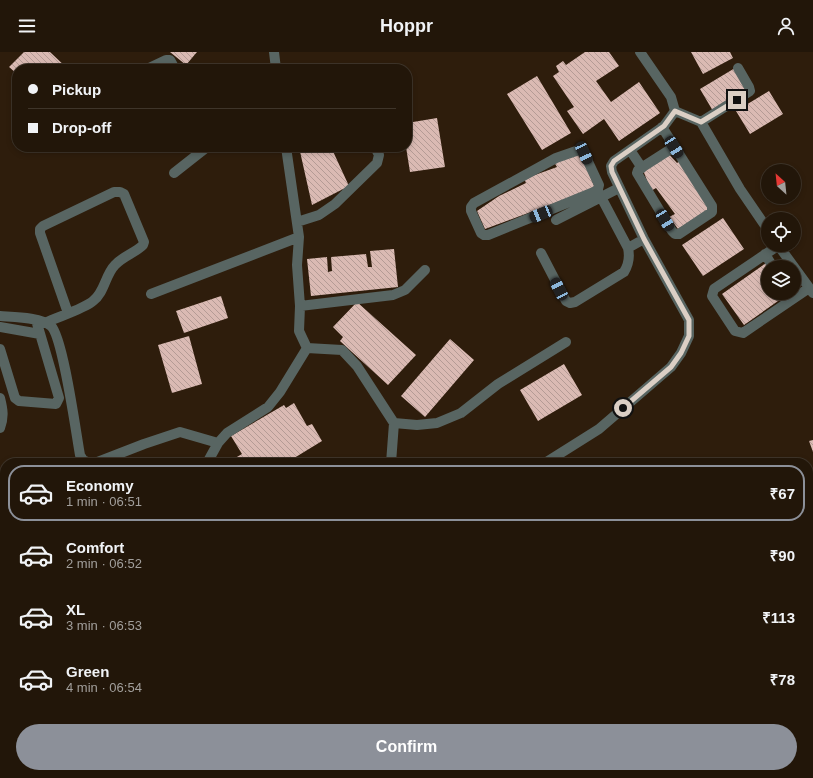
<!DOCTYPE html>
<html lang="en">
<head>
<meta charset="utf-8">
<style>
  :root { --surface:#221609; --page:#2a1f12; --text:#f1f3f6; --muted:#a29f9c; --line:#3f352a; --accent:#8c9099 }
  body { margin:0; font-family:Arial,sans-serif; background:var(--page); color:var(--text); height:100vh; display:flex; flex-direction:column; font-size:15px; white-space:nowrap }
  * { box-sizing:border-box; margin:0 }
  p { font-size:13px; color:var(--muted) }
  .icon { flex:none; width:22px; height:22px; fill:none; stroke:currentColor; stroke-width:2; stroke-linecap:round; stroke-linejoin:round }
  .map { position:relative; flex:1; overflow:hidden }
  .details { position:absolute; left:0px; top:406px; width:813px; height:320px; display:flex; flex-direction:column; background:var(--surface); border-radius:16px 16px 0 0; box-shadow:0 2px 6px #0003,0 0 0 1px var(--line) }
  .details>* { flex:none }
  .banner { position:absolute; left:12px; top:12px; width:400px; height:88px; border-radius:16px; box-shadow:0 2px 6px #0003,0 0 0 1px var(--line); display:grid; align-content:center; height:88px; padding:0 16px; background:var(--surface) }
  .needle { width:26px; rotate:333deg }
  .tools { position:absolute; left:761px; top:112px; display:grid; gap:8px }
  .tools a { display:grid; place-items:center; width:40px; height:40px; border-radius:50%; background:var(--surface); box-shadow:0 2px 6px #0003,0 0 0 1px var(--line); font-size:20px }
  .end { position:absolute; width:18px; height:18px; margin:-9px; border:5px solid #dbcfc5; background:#111; box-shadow:0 0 0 2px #111 }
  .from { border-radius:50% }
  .car { position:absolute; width:12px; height:24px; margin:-12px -6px; border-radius:5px; box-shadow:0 0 3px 1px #0007; background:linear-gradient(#222 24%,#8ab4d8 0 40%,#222 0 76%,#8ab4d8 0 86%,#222 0) }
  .banner b { display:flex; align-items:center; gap:14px; height:38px; font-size:15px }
  .banner b+b { border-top:1px solid var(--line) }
  .banner i { width:10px; height:10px; background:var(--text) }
  ul { padding:7px 0 0; list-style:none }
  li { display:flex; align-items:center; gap:12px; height:56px; margin:0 8px 6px; padding:0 8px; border:2px solid transparent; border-radius:16px }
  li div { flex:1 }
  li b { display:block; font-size:15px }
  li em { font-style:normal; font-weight:800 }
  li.on { border-color:var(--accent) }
  li>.icon { width:36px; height:36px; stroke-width:1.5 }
  .cta { display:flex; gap:8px; margin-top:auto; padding:8px 16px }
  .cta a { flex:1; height:46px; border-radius:24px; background:var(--accent); color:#fff; font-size:16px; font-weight:800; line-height:46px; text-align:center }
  header { display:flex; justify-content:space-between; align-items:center; height:52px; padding:0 16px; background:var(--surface); font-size:18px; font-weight:800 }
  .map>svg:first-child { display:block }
  .building { fill:url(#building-back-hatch) }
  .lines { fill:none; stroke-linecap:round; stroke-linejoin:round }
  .minor { stroke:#586562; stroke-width:10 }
  .route { stroke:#dbcfc5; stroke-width:5 }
</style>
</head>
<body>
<header><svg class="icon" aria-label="menu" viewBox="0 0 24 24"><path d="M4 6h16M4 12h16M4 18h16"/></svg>Hoppr<svg class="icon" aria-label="person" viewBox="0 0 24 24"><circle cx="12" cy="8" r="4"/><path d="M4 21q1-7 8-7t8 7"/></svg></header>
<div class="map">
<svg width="813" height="726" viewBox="0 0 813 726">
  <defs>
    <pattern id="building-back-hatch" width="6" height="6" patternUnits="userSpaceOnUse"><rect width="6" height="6" fill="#dabab3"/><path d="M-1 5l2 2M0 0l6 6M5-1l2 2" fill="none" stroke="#b49b95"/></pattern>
  </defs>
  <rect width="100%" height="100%" fill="#2e1d0c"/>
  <path class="building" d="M24,0H50L68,17H17V22L9,15Z
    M170,0H197L186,13Z
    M585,0H609L619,14L596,29L611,50L639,30L660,61L619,89L604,67L583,82L567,59L574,55L553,24L559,20L556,14L563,9L566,13Z
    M691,0H730L733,6L703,22Z
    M735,16L748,37L713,59L700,37Z
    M537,24L571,81L542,98L507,42Z
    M769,39L783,62L750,82L736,59Z
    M437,66L445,115L410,120L406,95L407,71Z
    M299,95H331L349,134L312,153Z
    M580,100L595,136L485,177L477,159L499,144L526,131L524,127L557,115L554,110Z
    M668,101L677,111L680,109L710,157L678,177L669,165L675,162L656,136L651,139L643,118Z
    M723,166L744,197L703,224L682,193Z
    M394,197L398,235L311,244L307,207L327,205L328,220L332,219L331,205L366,202L368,215H372L370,199Z
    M766,211L768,215V241H787L788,242L744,273L722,242Z
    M221,244L228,266L184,281L176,259Z
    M357,250L416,303L388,333L340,289L343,285L333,275Z
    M189,284L202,332L172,341L158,293Z
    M450,287L474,308L425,365L401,344Z
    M564,312L582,343L538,369L520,338Z
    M294,351L307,374L312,372L322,389L286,411H232L230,409L242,402L231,384L284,353L286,356Z
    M813,388V400L809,389Z
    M813,573V616L808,618V574Z
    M0,583L5,592V606L0,609Z
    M808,702L813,712V726H760L770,721H808Z
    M183,721H221L223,726H185Z
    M235,721H256L244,726H237Z"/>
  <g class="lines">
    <path class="minor" d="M274,0L276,17
      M147,17L166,8H170L175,17
      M675,59L701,70L740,137L768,178
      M701,70L750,39L749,35L738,16
      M662,75L712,154V160L679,182H675L672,179L637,121L638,118L674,95
      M286,95L299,185L297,213L300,254L299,279L307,296
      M579,98L582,99L584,101L599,133L598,137L594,140L488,183H484L481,181L471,159V155L474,151L556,106Z
      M630,98L642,116
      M174,121L207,95
      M556,168L619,136
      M297,170L319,163L335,152L377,111L379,103L375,95
      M778,193L813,241
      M779,193L714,237L712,244L735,279L743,281L809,236
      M628,196L644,187
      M541,201L566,249L570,251L575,250L624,220C629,212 630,205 628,196L601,145
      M765,202L773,215
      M151,242L299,185
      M300,254L393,243L405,238L425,218
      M0,264C13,265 41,265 51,274C63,285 76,381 80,403L83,408L90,411
      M45,271C57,265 84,257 93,249C105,240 105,223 115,213C123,204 135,201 143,193L144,190L124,142L120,140H114L43,174L40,177V181L68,261
      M0,275L40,282
      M307,296L342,298L357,314L394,371L417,373L437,371L461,361L498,332L566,290
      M0,297L15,346L19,349L56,352L59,346L36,268
      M0,346C3,358 4,365 0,376
      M95,411L144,392L180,380L218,391
      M207,411L218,391L227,381L268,355L280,340L307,296
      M391,411L394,371
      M545,411L599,377L671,315L681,301L689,284V268L644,187L612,120L611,114L614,109L664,74L675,59L671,45L640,0
      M0,566L5,563
      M808,566L813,565
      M0,611L5,608
      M0,648L5,647
      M406,721V726
      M604,721L606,726
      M391,726L392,721
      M452,726L457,721"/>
  </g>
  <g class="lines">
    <path class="route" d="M623,356L671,315L681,301L689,284V268L644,187L612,120L611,114L614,109L664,74L675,59L701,70L737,48"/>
  </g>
</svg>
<div class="tools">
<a><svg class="needle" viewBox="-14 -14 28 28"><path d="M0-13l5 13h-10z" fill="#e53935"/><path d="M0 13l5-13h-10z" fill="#a29f9c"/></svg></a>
<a><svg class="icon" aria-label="locate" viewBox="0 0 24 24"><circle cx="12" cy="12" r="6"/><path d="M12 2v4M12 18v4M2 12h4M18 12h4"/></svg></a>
<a><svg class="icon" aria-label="layers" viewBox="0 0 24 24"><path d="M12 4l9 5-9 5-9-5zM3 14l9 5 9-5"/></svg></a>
</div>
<i class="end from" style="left:623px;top:356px"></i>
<i class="end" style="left:737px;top:48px"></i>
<i class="car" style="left:674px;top:95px;rotate:147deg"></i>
<i class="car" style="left:584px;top:101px;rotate:155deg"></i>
<i class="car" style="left:541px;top:162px;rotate:248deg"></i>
<i class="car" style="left:665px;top:168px;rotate:149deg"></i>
<i class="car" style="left:559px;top:237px;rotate:333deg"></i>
<div class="banner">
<b><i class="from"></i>Pickup</b>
<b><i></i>Drop-off</b>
</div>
<section class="details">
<ul>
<li class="on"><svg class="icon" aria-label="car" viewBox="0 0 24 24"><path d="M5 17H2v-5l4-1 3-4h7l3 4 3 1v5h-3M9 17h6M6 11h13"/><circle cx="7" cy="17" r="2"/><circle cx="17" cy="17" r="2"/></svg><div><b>Economy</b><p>1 min · 06:51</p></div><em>₹67</em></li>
<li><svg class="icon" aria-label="car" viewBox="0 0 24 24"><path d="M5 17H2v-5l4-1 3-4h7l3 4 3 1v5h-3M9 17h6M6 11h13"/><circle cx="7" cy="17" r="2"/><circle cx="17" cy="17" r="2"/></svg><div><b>Comfort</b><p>2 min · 06:52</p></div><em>₹90</em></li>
<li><svg class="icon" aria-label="car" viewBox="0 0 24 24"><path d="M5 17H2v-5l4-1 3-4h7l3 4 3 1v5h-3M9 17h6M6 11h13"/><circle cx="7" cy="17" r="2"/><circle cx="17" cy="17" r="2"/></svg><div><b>XL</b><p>3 min · 06:53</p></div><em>₹113</em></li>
<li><svg class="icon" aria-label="car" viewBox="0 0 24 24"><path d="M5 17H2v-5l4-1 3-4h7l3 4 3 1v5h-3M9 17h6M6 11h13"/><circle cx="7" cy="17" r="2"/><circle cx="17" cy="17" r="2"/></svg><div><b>Green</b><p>4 min · 06:54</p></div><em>₹78</em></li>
</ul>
<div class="cta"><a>Confirm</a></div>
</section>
</div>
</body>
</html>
